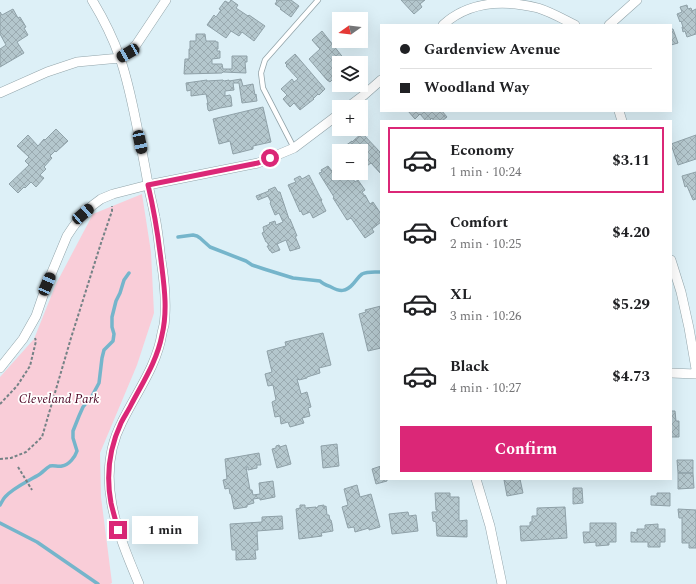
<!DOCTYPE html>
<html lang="en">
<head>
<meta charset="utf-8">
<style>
  :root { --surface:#fff; --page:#f2f2f2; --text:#202124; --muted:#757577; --line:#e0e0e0; --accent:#db2777 }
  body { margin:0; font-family:Spectral,serif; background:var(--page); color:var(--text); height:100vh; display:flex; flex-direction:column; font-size:15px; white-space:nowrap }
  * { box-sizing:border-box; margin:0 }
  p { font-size:13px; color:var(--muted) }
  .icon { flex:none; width:22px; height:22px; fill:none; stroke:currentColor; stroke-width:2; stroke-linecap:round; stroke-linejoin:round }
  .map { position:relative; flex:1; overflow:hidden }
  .panel { position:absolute; left:380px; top:120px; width:292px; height:360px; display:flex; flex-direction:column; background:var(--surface); border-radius:0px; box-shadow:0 4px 16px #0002 }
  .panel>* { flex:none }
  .top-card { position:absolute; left:380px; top:24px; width:292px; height:88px; border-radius:0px; box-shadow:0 4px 16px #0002; display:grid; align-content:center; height:88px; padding:0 20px; background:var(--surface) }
  .needle { width:26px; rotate:256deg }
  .buttons { position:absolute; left:332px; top:12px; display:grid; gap:8px }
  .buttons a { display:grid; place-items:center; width:36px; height:36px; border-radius:0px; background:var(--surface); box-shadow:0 4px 16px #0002; font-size:20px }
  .end { position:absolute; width:18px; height:18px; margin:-9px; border:5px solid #db2777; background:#fff; box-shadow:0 0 0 2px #fff }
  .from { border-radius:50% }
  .bubble { position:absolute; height:28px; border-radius:0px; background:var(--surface); box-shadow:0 4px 16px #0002; font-size:13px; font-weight:700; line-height:28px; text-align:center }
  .car { position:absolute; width:12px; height:24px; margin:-12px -6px; border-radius:5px; box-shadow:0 0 3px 1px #0007; background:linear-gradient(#222 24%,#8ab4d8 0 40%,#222 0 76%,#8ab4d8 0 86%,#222 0) }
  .top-card b { display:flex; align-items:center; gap:14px; height:38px; font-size:15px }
  .top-card b+b { border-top:1px solid var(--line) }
  .top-card i { width:10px; height:10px; background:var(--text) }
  ul { padding:7px 0 0; list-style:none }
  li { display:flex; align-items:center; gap:12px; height:66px; margin:0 8px 6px; padding:0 12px; border:2px solid transparent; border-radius:0px }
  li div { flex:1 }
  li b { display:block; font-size:15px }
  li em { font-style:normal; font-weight:700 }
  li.selected { border-color:var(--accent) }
  li>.icon { width:36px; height:36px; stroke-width:1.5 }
  .action { display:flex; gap:8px; margin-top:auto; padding:8px 20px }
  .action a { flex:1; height:46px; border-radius:0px; background:var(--accent); color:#fff; font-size:16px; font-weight:700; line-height:46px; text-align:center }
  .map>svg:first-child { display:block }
  .green { fill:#f9cdd8 }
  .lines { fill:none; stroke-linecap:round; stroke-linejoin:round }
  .stream { stroke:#75b5cb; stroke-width:3.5 }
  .building { fill:url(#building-cross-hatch); stroke:#8fa1a8 }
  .service-casing { stroke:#92a4aa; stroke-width:6 }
  .minor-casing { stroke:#92a4aa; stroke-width:10 }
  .path { stroke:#758286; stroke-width:2; stroke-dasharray:3 2; stroke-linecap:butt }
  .service { stroke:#fff; stroke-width:4.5 }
  .minor { stroke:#fff; stroke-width:9 }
  .route { stroke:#db2777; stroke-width:5 }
  .labels { text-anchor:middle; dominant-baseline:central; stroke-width:3.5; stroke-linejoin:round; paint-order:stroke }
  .park-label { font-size:13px; font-style:italic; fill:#4e0725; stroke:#fff }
</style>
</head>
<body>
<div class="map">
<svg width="696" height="584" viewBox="0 0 696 584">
  <defs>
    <pattern id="building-cross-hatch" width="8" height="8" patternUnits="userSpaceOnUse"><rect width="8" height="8" fill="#b4c7cd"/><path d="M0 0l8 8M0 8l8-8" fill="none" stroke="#9aaab0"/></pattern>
  </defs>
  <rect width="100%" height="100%" fill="#ddf0f7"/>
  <path class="green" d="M142,194L151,252L154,313L137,365L100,453L101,497L112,583L110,584H0V377L34,339L56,284L93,214Z"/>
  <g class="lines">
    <path class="stream" d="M178,237L193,235L197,236L200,238L210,247L246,261L252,265L264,269L293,278L320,281C323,284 326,285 331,287C340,292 346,292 353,284C356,281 358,277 362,274C368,271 375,272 381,272
      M0,505C2,502 3,499 5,497C14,487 29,481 40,474C43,472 46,468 50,466C54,465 58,467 62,466C69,465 75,457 77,451L73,438V431L79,416L83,407L92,396L99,383L102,358L104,350L113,341L114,334L112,327V317L116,301L120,293L124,280L129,273
      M0,523L37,542L98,584"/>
  </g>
  <path class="building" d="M231,0L238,5L236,8L248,16L249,15L265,26L254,41L242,32L239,36L231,31L226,38L207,25L214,15L216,17L221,10L219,9L225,1L229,3Z
    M276,0H291L299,6L291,17L280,9L281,8L275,4L277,1Z
    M401,0H425L420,4L422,7L414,14Z
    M687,5L688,9L691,8L692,11L696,9V34L687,37L685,31L683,32L682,27H683L681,21L680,22L677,14L682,12L680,7Z
    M13,9L18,18L20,17L26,27L24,28L28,35L17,42L24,53L0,67V49L6,45L0,34V12L2,15Z
    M671,29H673L678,43L671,45Z
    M322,31L345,60L342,62L343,63H339V76L338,77L337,75L330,82L327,80L309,59L320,49L312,40Z
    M196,34H205L206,41H216V42H218V49H217V51H220V58L212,59V64H222L223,69H232V56H247V62H245L246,73L223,72L222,73L184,74L185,59H189V49H190V41H196Z
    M295,54L325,89L319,95L318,94L313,99H314L300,110L294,103L290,107L283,99L287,95L281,89L292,79L294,82L298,79L286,66L287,65L285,63Z
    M241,79L243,86L253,84L255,95L256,94L257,101L242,103L239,83H233L234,90L225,91V96L230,95L231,97L232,106L220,108L209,111L208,110L207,103H208L206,94L191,96V90L187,91L186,83L207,80V81L223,80L224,81L229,80V81Z
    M263,107L271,142L253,146V149L233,154L230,141L219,144L213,119Z
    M408,111H442L447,117L442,121H434L432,118L429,121L427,120L426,121L420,114L415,119Z
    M56,129L68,141L56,152L55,151L50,156L52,158L44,167L46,169L40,175L44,178L36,187L31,182L25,188L24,187L18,193L9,184L29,165L25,161L29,157L17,146L28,135L38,146L44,139L45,140Z
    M362,133L380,152H379L381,154V174L371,163L364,168L361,165V151H350L345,146L352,141V142Z
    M696,135V159L678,165L671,144Z
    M328,166L335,175L339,172L343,173L344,175L347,173H349L355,182L358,180L365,190L362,192L365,196V195L370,204L373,202L381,214V222L372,229L374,232L365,238L351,218L347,220L333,198L334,197L319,173L322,172L321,170Z
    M696,172V199L693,200L687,186L685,187L682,176Z
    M309,175L320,197L322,200L321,201L326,211L313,218L310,212L303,215L301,211L300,212L288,185L296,182L294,179L300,176L302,179Z
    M275,187L278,192H280L289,219H290L297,236H295L300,248L290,251L286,240L277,244L280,250L272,253L271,251H270L267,246H269L267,242H266L262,233L264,232L263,227L270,224L269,223L275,221L276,225L283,222L279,213L275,215L270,203L271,202L268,196L258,200L256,196L269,191L268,190Z
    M381,306V348L368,351L359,314L366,312L365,310Z
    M323,333L331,365L319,368L320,373L307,377V378L299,380L298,379H297L301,394L307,392L311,407L308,408L310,416L302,418L304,423L290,427L288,422L281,424L280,416L275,417L272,402L276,400L273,385L268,386L265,374L272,372L267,351L286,346L285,342Z
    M671,411H675L676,421H679V437H671Z
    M337,444L339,466L323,468L321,446Z
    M279,445L280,447L286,445L291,464L277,468L272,449L276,448V446Z
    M259,453L261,465H257V468L248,470V467H246L250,490H252L253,495L260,494L259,483L273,481L275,497L260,500V498L253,499L254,503L247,505V507L234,509L231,494H230L229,488L225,489L223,480L227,479L225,459Z
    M677,460H693V473H678Z
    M381,466V479H387V481L376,484L372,469Z
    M678,473H693L694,488L678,489Z
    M510,479H520L523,493L507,496L504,480Z
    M357,485L360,497L371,494L380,527L369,530V528L355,532L354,527L348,528L342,507L348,505L344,489Z
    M573,488H582L583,503L573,504Z
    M435,493H450V497H459V521L467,520V537L437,536L436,522L433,521L432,512H437V510H436Z
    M657,493H670V506L651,505V496H657Z
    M300,505H305V508L316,507V508L318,507V506L324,505V507L326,506L327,515H329L330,520H331L332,524L333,531L321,533L322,536L299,539L296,509L300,508Z
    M565,507L567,538L521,541L520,526H530V522H532V516H537V508Z
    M678,509L696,510V548H689V543H682V518H679Z
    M408,512L409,516L416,515L418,531L392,534L389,514Z
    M282,516L283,529L257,531L258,550H255L256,559L236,560V550H232L230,524L262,522V517Z
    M590,523H616V542H609V545L596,546V542L584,543L583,532H590Z
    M658,524V529H665V542H660V547H648V542H631V532L637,533V529H645V525Z"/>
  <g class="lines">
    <defs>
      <path id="service" d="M294,148L263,88L261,73L265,60L318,0"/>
      <path id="minor" d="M92,0C103,18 113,38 120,58C126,75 130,93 134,112C139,136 144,160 148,184C150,195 153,206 155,217C158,231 159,245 161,260C164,278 166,296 165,315C165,321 164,327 162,333C157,366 136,393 122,422C94,476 117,532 139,584
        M443,25C469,1 505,0 538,8C551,12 563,19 575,25
        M609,25L637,0
        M0,93L47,72L77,62L120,58L128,53L136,45L166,0
        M348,107L364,95L381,80
        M619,111L622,121
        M671,260L681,292L689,328L696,369
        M0,368L23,339L36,316L47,284L67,236L73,227L83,214L93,205L101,199L113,194L148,185L258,163L294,148L339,114
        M671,373L696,374
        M476,479L490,526L502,584"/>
    </defs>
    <use href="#service" class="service-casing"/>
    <use href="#minor" class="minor-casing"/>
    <path class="path" d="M0,404L17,386L30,366L36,341L35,338
      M0,459L11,458L26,452L42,437L71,338L101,243L112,211V206
      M18,467L32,490"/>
    <use href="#service" class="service"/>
    <use href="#minor" class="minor"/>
  </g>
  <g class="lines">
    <path class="route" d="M118,530C116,521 113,512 111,503C106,476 109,449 121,423C124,417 128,411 131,405C143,382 157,361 162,335C168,310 164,285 161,260C158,235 154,210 148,185L258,163L270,158"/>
  </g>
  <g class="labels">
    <g class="park-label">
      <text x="59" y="399">Cleveland Park</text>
    </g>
  </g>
</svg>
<div class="buttons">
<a><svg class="needle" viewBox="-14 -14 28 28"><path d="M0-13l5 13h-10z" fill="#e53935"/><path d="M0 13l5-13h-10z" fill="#757577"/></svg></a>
<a><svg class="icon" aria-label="layers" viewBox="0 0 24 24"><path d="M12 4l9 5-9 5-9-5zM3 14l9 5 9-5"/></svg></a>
<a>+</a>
<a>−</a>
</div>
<i class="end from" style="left:270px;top:158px"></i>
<i class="end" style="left:118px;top:530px"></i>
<div class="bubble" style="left:132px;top:516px;width:66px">1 min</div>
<i class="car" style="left:128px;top:53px;rotate:240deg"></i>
<i class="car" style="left:140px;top:142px;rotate:168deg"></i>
<i class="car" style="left:83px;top:214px;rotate:49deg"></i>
<i class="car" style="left:47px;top:284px;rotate:23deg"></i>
<div class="top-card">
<b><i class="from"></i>Gardenview Avenue</b>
<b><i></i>Woodland Way</b>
</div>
<section class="panel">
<ul>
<li class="selected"><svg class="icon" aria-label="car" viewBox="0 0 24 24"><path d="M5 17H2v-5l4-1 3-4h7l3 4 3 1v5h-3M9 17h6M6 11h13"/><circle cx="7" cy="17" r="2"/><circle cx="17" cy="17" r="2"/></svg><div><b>Economy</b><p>1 min · 10:24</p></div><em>$3.11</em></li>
<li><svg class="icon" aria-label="car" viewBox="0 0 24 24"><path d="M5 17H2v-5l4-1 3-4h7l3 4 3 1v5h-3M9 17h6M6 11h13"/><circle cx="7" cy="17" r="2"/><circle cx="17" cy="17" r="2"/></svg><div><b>Comfort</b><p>2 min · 10:25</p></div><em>$4.20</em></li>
<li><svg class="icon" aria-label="car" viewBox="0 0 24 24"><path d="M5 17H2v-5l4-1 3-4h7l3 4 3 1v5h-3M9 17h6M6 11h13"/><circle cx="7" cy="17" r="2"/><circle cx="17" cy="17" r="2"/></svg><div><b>XL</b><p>3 min · 10:26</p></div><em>$5.29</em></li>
<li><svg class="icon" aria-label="car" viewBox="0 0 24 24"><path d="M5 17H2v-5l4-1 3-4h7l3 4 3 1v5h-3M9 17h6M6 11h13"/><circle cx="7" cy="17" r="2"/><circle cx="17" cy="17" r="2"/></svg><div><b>Black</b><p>4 min · 10:27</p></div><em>$4.73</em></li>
</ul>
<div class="action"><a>Confirm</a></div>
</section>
</div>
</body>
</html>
